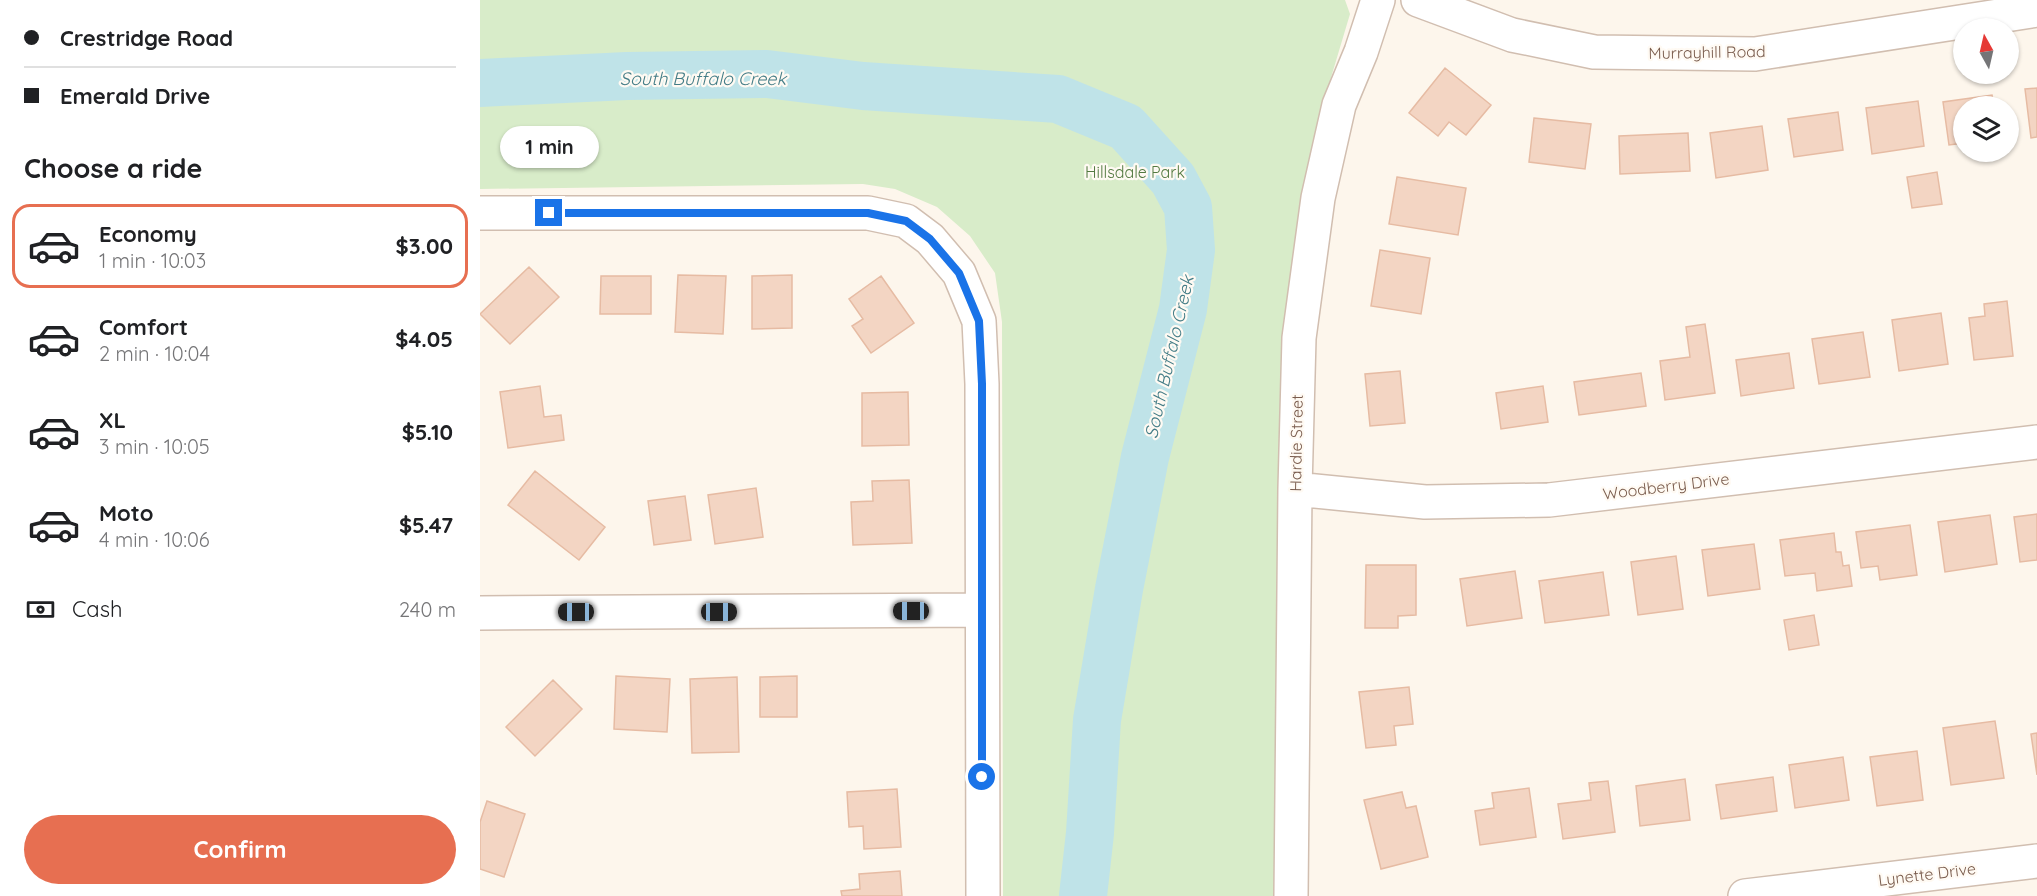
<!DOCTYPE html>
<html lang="en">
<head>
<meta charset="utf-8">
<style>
  :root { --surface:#fff; --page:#f6f6f6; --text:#202124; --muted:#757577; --line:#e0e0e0; --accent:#e76f51 }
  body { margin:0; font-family:Quicksand,sans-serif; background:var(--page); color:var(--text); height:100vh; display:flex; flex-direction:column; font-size:22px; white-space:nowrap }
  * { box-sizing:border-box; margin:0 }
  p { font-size:20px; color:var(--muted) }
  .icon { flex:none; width:33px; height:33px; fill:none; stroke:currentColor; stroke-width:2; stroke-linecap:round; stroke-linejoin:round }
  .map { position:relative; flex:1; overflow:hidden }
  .drawer { display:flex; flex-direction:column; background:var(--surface); width:480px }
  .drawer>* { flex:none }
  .hud { display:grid; align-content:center; height:132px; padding:0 24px; background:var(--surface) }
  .needle { width:39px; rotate:352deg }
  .tools { position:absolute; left:1473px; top:18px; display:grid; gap:12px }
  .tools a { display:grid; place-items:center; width:66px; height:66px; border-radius:50%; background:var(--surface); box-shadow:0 2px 4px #0004; font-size:30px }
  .end { position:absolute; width:27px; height:27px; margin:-14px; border:8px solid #1a73e8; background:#fff; box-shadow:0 0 0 3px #fff }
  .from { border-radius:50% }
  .bubble { position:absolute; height:42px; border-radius:21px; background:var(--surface); box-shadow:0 2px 4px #0004; font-size:20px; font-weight:700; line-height:42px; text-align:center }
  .car { position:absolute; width:18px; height:36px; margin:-18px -9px; border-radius:8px; box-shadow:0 0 4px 2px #0007; background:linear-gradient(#222 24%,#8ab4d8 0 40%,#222 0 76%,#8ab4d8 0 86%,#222 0) }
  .hud b { display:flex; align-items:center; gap:21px; height:57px; font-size:22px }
  .hud b+b { border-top:2px solid var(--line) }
  .hud i { width:15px; height:15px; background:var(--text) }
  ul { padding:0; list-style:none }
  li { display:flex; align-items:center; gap:18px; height:84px; margin:0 12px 9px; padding:0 12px; border:3px solid transparent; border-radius:18px }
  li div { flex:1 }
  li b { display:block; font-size:22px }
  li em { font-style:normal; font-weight:700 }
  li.selected { border-color:var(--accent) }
  li>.icon { width:54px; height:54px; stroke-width:1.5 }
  h2 { padding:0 24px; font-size:27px; line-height:72px }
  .pay { display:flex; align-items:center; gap:15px; height:66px; padding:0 24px; font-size:22px }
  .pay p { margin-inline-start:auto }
  .button { display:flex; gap:12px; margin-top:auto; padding:12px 24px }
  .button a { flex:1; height:69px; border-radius:36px; background:var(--accent); color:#fff; font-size:24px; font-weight:700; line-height:69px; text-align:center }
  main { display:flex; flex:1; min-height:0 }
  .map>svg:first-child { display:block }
  .green { fill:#d8ecc9 }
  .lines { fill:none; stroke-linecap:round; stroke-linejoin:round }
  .river { stroke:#bfe3e8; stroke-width:48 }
  .building { fill:#f3d5c3; stroke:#e6bba3; stroke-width:1.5 }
  .minor-casing { stroke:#d1beb0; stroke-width:36 }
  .minor { stroke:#fff; stroke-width:33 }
  .route { stroke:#1a73e8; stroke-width:8 }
  .labels { text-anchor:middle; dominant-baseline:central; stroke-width:4.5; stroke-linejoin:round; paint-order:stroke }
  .street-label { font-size:16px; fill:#7a5c4d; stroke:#fffaf3 }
  .park-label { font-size:16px; fill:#537a41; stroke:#fffaf3 }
  .water-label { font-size:18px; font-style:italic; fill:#437c86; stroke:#fffaf3 }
</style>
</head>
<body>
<main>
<section class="drawer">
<div class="hud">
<b><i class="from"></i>Crestridge Road</b>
<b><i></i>Emerald Drive</b>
</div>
<h2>Choose a ride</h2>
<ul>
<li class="selected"><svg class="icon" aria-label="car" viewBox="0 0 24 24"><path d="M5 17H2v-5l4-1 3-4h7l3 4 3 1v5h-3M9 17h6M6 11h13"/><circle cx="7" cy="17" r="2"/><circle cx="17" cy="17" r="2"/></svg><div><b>Economy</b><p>1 min · 10:03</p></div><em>$3.00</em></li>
<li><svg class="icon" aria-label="car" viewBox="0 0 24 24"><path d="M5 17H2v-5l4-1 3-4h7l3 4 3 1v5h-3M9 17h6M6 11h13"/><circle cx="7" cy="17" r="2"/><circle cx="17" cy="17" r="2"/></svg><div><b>Comfort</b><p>2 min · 10:04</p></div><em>$4.05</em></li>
<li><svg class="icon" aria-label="car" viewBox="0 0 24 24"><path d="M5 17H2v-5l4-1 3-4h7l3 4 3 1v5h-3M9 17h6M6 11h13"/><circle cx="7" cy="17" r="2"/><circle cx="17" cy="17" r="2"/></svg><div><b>XL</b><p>3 min · 10:05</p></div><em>$5.10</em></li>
<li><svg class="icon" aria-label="car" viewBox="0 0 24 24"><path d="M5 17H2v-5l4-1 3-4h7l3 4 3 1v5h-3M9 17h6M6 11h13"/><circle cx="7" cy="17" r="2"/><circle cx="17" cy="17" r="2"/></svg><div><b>Moto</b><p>4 min · 10:06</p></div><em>$5.47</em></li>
</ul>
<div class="pay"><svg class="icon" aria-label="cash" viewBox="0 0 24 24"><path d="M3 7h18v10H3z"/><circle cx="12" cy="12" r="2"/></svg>Cash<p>240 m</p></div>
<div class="button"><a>Confirm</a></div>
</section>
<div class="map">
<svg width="1557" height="896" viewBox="0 0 1557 896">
  <rect width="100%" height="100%" fill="#fdf6ec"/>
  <path class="green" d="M0,0H865L870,14L841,111L816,250L798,896H523L522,322L515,273L490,236L457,207L415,189L383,184L0,189Z"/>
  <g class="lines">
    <path class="river" d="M0,83L147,76L287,74L383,86L578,99L646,127L693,179L708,207L711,250L703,309L665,457L639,589L617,720L610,833L603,896"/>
  </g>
  <path class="building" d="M965,68L1011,105L986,135L969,122L958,136L929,113Z
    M1557,88V137L1551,138L1545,89Z
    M1512,95L1514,106H1484V143L1469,145L1463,102Z
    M1438,101L1444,146L1392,154L1386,108Z
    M1358,112L1363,150L1314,157L1308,119Z
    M1054,118L1111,124L1105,169L1049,162Z
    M1282,126L1288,170L1236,178L1230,133Z
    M1208,133L1210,171L1140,174L1139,136Z
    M1457,172L1462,204L1432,208L1427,177Z
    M917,177L986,188L978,235L909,224Z
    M900,250L950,258L941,314L891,306Z
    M49,267L79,297L30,344L0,314Z
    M198,275L246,276L243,334L195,332Z
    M312,275V328L272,329V276Z
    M121,276H171V314H120Z
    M401,276L434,323L391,353L372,326L383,319L369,299Z
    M1527,301L1533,356L1494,360L1489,318L1505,316L1504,304Z
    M1461,313L1468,364L1419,371L1412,320Z
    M1225,324L1235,393L1185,400L1180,361L1210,357L1206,327Z
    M1383,332L1390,377L1339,384L1332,339Z
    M1309,353L1314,388L1261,396L1256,360Z
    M920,371L925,423L890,426L885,374Z
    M1161,373L1166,406L1099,415L1094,382Z
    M60,386L64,417L81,415L84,440L28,448L20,392Z
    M1063,386L1068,422L1021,429L1016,393Z
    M428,392L429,445L382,446V393Z
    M55,471L125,527L99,560L28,505Z
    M429,480L432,543L373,545L371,502L393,501L392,481Z
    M276,488L283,537L235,544L228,495Z
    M205,496L211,540L174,545L168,501Z
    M1557,514V560L1540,562L1534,517Z
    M1510,515L1517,564L1465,572L1458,522Z
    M1430,525L1437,575L1400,580L1398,566L1381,568L1376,532Z
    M1354,533L1356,552H1361L1363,566L1369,565L1372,586L1337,591L1335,573L1305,576L1300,540Z
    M1274,544L1280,589L1228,596L1222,550Z
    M1196,556L1203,609L1158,615L1151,562Z
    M886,565H936V615L918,616V628H885Z
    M1035,571L1042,618L987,626L980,579Z
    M1123,572L1129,615L1065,623L1059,581Z
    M1334,615L1339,645L1309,650L1304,620Z
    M136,676L190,679L187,732L134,729Z
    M317,676V717H280V677Z
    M257,677L259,752L212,753L210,679Z
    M73,680L102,709L55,756L26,727Z
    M929,687L933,724L914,726L916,745L886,748L879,692Z
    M1515,721L1524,778L1471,785L1463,728Z
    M1557,733V775L1551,734Z
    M1437,751L1443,800L1397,806L1390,757Z
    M1363,757L1369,800L1315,808L1309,765Z
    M1293,777L1297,811L1241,819L1236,785Z
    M1205,779L1210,820L1160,826L1156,786Z
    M1128,781L1135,832L1083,839L1078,804L1111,800L1109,783Z
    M1049,788L1056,837L1000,845L995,811L1014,808L1012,793Z
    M417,789L421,847L384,849L383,826L369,827L367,792Z
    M922,792L926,808L936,806L948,857L901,869L884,800Z
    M7,801L45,814L24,877L0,869V822Z
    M420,871L422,896H362L361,891L380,889L379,874Z"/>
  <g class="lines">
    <defs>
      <path id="minor" d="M938,0L1032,35L1114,52L1275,54L1557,10
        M0,213H388L426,221L450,239L479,273L499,321L502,384L503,896
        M815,489L945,502L1069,500L1557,442
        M0,613L502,610
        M811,896L815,489L819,338L838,198L859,105L881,52L898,0
        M1265,896L1557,861"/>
    </defs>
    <use href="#minor" class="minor-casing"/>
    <use href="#minor" class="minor"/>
  </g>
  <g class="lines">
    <path class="route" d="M69,213H388L426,221L450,239L479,273L499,321L502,384V777"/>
  </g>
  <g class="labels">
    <g class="street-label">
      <text transform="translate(1227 52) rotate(-1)">Murrayhill Road</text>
      <text transform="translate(816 443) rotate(-89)">Hardie Street</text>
      <text transform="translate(1186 486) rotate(-7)">Woodberry Drive</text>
      <text transform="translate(1447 874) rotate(-7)">Lynette Drive</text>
    </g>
    <g class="park-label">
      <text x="655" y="172">Hillsdale Park</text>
    </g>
    <g class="water-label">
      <text x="223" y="78">South Buffalo Creek</text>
      <text transform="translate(689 357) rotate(-77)">South Buffalo Creek</text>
    </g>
  </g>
</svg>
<div class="tools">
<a><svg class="needle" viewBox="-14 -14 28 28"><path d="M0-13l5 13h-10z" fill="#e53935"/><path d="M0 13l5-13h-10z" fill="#757577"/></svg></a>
<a><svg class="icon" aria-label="layers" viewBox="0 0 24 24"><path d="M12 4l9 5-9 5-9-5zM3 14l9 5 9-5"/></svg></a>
</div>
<i class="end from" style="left:502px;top:777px"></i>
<i class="end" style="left:69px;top:213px"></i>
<div class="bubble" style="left:20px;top:126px;width:99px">1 min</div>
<i class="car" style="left:431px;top:611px;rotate:270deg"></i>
<i class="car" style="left:96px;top:612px;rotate:270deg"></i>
<i class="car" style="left:239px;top:612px;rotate:90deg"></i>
</div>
</main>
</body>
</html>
